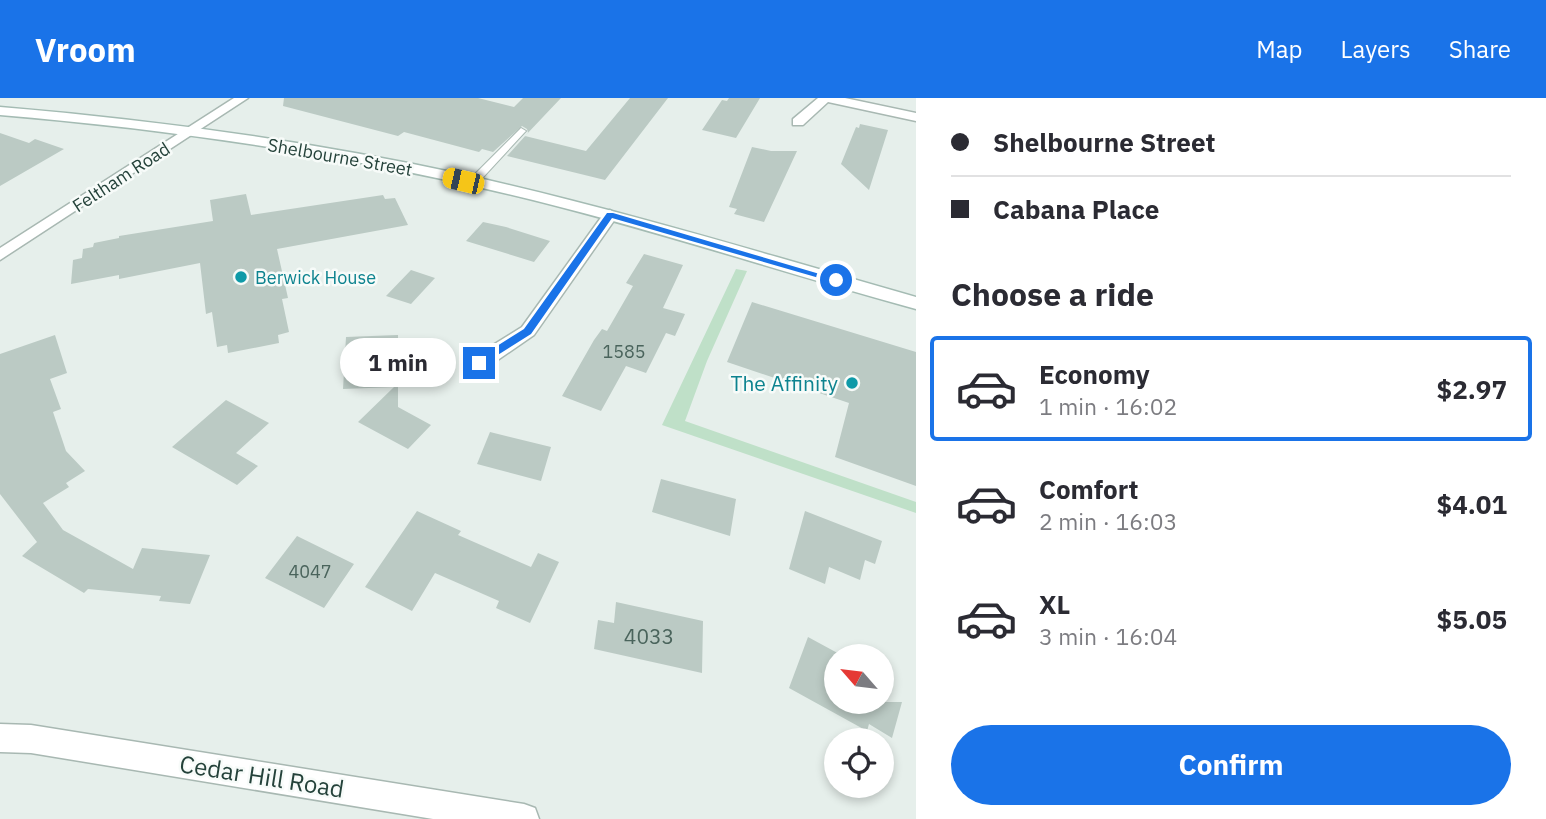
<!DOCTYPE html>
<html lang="en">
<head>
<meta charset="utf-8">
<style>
  :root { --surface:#fff; --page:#f7f7f7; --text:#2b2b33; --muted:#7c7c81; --line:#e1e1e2; --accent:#1a73e8 }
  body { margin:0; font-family:"IBM Plex Sans",sans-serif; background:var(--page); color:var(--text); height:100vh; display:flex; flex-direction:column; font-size:26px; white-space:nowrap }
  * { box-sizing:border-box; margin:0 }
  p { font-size:23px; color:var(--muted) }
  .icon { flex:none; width:38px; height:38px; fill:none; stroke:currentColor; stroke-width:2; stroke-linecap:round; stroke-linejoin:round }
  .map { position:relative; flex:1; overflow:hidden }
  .details { display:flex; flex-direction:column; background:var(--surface); width:630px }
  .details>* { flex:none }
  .top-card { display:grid; align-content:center; height:154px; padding:0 35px; background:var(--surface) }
  .needle { width:46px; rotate:298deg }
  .fabs { position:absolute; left:824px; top:546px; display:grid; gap:14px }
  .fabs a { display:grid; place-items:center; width:70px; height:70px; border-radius:50%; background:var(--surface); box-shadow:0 4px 10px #0003; font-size:35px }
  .end { position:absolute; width:32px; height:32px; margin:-16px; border:9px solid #1a73e8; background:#fff; box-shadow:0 0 0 4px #fff }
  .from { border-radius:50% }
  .bubble { position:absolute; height:49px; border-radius:24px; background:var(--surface); box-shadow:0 4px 10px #0003; font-size:23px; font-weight:700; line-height:49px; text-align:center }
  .car { position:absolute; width:21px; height:42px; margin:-21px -10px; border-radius:9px; box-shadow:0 0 5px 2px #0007; background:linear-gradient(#f5c518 24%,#345 0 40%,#f5c518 0 76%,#345 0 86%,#f5c518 0) }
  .top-card b { display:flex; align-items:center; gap:24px; height:66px; font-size:26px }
  .top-card b+b { border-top:2px solid var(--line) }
  .top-card i { width:18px; height:18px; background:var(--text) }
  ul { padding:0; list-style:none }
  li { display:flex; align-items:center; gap:21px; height:105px; margin:0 14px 10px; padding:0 21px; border:4px solid transparent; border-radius:7px }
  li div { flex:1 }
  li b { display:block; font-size:26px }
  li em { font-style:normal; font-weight:700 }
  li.selected { border-color:var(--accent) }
  li>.icon { width:63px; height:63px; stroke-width:1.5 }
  h2 { padding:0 35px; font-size:32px; line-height:84px }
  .primary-button { display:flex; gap:14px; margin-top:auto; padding:14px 35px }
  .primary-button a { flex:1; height:80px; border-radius:42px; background:var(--accent); color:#fff; font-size:28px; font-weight:700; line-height:80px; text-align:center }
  header { display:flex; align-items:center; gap:42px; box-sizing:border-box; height:98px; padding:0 35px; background:var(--accent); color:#fff }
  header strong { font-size:33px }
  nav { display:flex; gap:38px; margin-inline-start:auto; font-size:24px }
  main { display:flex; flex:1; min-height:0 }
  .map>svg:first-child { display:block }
  .green { fill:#bfe0c8 }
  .building { fill:#bbcac4 }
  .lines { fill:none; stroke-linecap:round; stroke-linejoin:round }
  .service-casing { stroke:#a8b8b2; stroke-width:2 }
  .minor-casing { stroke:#a8b8b2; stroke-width:3 }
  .tertiary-casing { stroke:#a8b8b2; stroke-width:3 }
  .secondary-casing { stroke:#a4bbb3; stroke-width:3 }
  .service { fill:#fff; fill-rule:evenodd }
  .minor { fill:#fff; fill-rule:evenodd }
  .tertiary { fill:#fff; fill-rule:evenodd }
  .secondary { fill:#fff; fill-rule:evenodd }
  .route { fill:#1a73e8 }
  .culture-dot { fill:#0f9aa8; stroke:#f7fbf9; stroke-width:2.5 }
  .labels { text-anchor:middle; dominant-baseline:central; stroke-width:5; stroke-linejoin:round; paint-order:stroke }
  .far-street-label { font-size:18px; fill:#24423a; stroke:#f7fbf9 }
  .far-culture-label { font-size:18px; fill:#0d838f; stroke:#f7fbf9; text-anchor:start }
  .number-label { font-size:18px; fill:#4a645c }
  .culture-label { font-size:21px; fill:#0d838f; stroke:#f7fbf9; text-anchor:end }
  .near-number-label { font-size:21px; fill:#4a645c }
  .near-street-label { font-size:24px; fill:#24423a; stroke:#f7fbf9 }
</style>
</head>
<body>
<header>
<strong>Vroom</strong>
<nav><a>Map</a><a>Layers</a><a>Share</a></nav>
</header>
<main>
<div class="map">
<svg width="916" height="721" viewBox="0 0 916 721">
  <rect width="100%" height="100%" fill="#e6efeb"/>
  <path class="green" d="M736,171L747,173L707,263L685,323L916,404V415L662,327Z"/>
  <path class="building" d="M284,0H478L514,9L523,0H561L525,38L586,53L630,0H668L605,82L507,58L526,37L528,35L527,31L522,28L493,54L482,51L479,54L404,34L398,38L283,8Z
    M729,0H760L736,40L702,32L722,2L727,3Z
    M860,26L888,32L869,92L841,66L856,29L859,30Z
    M0,35L29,45L35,41L64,51L0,88Z
    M752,49L771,53H797L764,124L734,116L737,111L729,109Z
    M246,96L251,117L383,97L385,101L395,100L408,127L277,151L288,200L282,201L289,234L278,237L279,245L228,255L227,247L217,249L212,214L206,216L200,165L119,181V177L71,186L73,162L82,160L83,151L93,149L94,145L119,140V138L213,123L210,102Z
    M483,124L506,129L550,143L534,164L466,143Z
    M644,156L683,167L663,210L685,216L675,238L666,235L646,275L626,268L601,313L562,298L594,242L602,231L607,233L633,188L626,185Z
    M411,172L435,180L411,206L386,198Z
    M752,204L916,254V388L835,359L849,305L727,264Z
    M55,237L67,275L50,281L61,311L53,314L66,353L85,373L66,385L69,389L43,405L63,432L133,471L142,450L210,457L190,506L159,503L161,498L88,491L84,495L22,458L37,444L0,396V256Z
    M398,237V309L431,327L408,351L358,324L394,289L343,291L346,239Z
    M226,302L269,325L236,355L258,368L237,387L172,349Z
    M490,334L551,349L541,383L477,366Z
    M661,381L736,401L730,438L652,414Z
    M417,413L461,433L458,437L531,469L538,455L559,464L530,525L496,510L499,503L435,475L412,513L365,489Z
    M805,413L882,443L875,466L865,462L860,482L829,469L825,486L789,471Z
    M297,438L354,466L324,510L265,480Z
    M616,504L703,523L702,575L594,551L598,522L614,525Z
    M808,539L843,558H836V604H902L892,640L869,626L867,633L789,590Z"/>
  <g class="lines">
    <defs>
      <path id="service" d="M521,30L526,33L524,35L476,87H468V83Z"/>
      <path id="minor" d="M818,0H845L916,15V23L828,4L803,27H793V21Z
        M610,112L618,117L534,237L486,270H472L470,265L472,260L522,229L605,114Z"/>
      <path id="tertiary" d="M234,0H248L0,162V150Z
        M0,626L31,627L524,706L535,710L539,721H433L31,655L0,654Z"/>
      <path id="secondary" d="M0,9C155,22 309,43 461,76C615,110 765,156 916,199V211C788,176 662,134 533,102C358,59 180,32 0,17Z"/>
    </defs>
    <use href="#service" class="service-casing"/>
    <use href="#minor" class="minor-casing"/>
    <use href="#tertiary" class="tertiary-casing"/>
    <use href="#secondary" class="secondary-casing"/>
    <use href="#service" class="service"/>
    <use href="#minor" class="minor"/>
    <use href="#tertiary" class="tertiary"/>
    <use href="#secondary" class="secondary"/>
  </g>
  <path class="route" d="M607,115H613L840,182L833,184L612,120L531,236L482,267H475V262L524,231Z"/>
  <g class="culture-dot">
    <circle cx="241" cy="179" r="7"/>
    <circle cx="852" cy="285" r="7"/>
  </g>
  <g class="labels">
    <g class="far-street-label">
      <text transform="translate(340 59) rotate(10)">Shelbourne Street</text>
      <text transform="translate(121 79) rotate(-33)">Feltham Road</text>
    </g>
    <g class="far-culture-label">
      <text x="255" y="179">Berwick House</text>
    </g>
    <g class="number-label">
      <text x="624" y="253">1585</text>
      <text x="310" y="473">4047</text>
    </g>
    <g class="culture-label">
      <text x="838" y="285">The Affinity</text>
    </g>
    <g class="near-number-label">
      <text x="649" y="538">4033</text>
    </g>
    <g class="near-street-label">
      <text transform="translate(262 678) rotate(9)">Cedar Hill Road</text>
    </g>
  </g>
</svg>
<div class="fabs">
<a><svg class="needle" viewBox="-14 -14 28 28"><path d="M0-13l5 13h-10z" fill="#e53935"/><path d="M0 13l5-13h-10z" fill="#7c7c81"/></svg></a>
<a><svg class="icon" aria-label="locate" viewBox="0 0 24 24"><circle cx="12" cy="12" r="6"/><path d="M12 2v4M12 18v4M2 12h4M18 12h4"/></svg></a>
</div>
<i class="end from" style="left:836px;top:182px"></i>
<i class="end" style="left:479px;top:265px"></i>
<div class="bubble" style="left:340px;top:240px;width:116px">1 min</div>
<i class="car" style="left:463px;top:83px;rotate:283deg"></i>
</div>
<section class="details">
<div class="top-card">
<b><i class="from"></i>Shelbourne Street</b>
<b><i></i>Cabana Place</b>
</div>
<h2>Choose a ride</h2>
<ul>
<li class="selected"><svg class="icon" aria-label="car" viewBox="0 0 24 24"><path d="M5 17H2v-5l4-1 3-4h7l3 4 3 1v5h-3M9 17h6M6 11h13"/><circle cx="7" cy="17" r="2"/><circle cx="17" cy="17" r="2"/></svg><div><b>Economy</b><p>1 min · 16:02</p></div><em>$2.97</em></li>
<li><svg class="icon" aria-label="car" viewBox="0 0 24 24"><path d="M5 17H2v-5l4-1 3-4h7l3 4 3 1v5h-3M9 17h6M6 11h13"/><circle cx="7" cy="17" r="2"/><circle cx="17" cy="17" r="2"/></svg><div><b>Comfort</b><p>2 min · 16:03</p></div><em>$4.01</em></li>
<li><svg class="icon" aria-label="car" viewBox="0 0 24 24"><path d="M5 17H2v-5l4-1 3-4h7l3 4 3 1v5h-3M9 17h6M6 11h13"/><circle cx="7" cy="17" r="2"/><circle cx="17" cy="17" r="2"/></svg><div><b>XL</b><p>3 min · 16:04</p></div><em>$5.05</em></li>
</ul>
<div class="primary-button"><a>Confirm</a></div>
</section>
</main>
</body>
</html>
